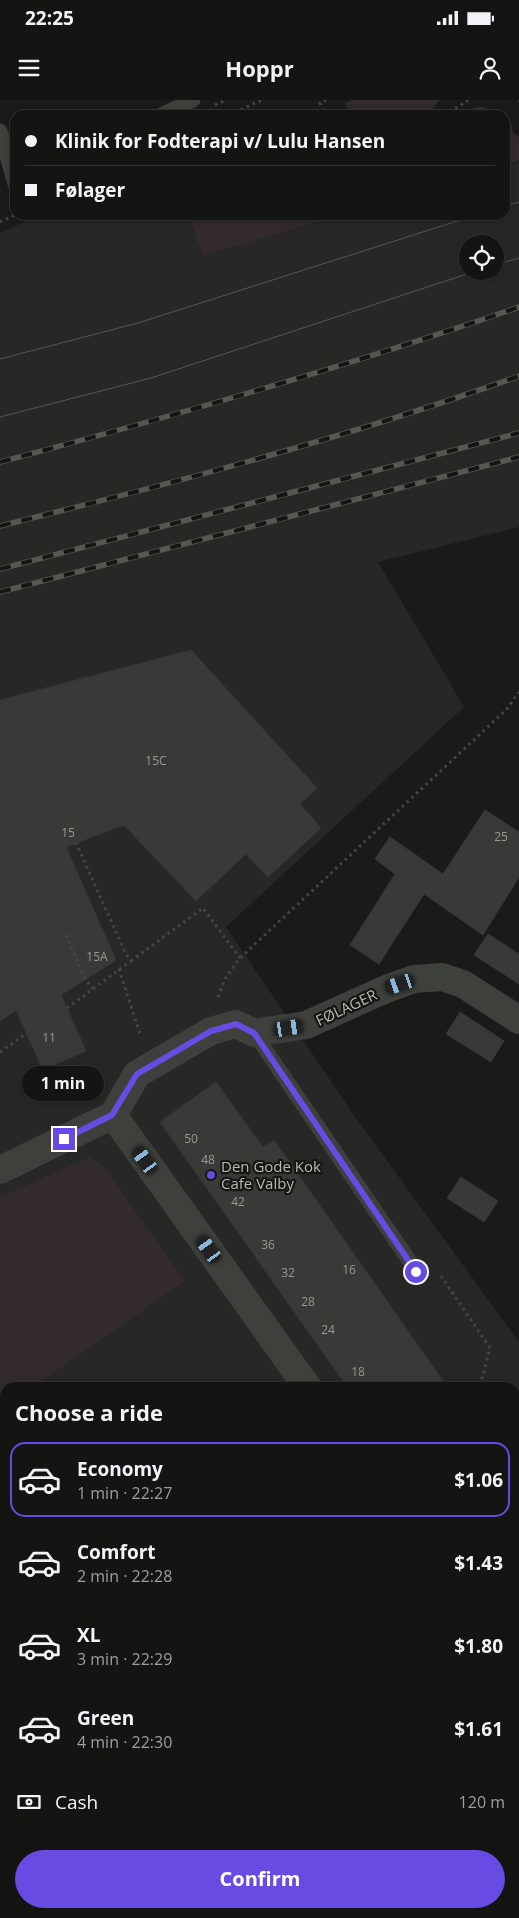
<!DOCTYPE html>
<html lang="en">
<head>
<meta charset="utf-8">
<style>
  :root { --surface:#141413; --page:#1d1d1c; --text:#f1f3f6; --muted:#9d9ea0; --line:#333; --accent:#674be2 }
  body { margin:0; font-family:"Open Sans",sans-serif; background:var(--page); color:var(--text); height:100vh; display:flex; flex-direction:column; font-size:19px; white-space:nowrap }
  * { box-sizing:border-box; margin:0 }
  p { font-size:16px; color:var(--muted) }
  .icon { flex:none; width:28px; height:28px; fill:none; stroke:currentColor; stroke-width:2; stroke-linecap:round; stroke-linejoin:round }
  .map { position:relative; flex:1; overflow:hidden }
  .drawer { position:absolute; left:0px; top:1282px; width:520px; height:536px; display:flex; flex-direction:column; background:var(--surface); border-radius:15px 15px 0 0; box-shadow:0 2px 8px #0003,0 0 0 1px var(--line) }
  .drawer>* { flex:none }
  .top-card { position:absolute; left:10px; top:10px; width:500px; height:110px; border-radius:15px; box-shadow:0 2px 8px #0003,0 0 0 1px var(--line); display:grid; align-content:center; height:110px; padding:0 15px; background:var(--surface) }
  .fabs { position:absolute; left:459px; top:135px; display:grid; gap:10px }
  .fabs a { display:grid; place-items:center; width:45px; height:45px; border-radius:50%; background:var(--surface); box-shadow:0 2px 8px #0003,0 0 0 1px var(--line); font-size:25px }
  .end { position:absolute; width:22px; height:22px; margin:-11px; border:6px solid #674be2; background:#fff; box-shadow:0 0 0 2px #fff }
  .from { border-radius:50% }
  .bubble { position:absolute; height:35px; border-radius:18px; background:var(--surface); box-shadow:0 2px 8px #0003,0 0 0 1px var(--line); font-size:16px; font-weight:700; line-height:35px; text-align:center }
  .car { position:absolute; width:15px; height:30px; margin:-15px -8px; border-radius:6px; box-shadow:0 0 4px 1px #0007; background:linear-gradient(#222 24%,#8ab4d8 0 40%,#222 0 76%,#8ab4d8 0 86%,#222 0) }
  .top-card b { display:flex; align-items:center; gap:18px; height:48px; font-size:19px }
  .top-card b+b { border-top:1px solid var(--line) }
  .top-card i { width:12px; height:12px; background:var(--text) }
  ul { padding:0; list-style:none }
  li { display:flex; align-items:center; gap:15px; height:75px; margin:0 10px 8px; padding:0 5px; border:2px solid transparent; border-radius:15px }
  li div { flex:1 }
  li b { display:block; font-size:19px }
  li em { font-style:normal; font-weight:700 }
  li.current { border-color:var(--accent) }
  li>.icon { width:45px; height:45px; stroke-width:1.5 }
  h2 { padding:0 15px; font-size:22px; line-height:60px }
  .pay { display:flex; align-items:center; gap:12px; height:55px; padding:0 15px; font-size:19px }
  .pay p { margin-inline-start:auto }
  .action { display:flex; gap:10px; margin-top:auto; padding:10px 15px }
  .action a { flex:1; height:58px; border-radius:30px; background:var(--accent); color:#fff; font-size:20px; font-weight:700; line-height:58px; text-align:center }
  .status { display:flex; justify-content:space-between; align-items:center; height:35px; padding:0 25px; background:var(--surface); direction:ltr }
  .status svg { height:14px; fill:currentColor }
  header { display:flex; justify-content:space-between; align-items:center; height:65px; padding:0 15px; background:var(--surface); font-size:22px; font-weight:700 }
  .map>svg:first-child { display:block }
  .built { fill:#272826; fill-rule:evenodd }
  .green { fill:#322a2d }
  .building { fill:#393a37; stroke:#353734 }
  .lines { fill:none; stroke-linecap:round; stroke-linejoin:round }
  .path { stroke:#454741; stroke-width:3; stroke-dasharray:2.5 4; stroke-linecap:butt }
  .lane { stroke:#3e403b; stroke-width:15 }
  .street { stroke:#3e403b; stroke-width:28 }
  .tram { stroke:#555750; stroke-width:1 }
  .rail-casing { stroke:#555750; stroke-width:5.5 }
  .rail { stroke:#151614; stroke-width:4; stroke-dasharray:11; stroke-linecap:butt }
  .route { stroke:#674be2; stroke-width:6 }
  .poi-dot { fill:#674be2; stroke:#151614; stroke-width:2 }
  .labels { text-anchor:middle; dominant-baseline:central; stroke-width:4.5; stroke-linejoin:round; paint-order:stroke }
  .number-label { font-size:12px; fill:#989a90 }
  .street-label { font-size:15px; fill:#b7baad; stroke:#151614 }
  .poi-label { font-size:15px; fill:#b7baad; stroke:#151614; text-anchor:start }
</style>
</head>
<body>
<div class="status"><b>22:25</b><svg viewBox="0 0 49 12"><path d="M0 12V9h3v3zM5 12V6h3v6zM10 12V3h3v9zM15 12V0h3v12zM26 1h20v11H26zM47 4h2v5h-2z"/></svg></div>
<header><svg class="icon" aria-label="menu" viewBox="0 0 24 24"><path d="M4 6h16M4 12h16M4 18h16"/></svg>Hoppr<svg class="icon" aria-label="person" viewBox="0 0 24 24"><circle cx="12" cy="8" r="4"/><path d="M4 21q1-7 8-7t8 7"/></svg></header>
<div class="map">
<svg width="519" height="1818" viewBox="0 0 519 1818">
  <rect width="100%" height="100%" fill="#1a1b19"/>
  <path class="built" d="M519,62V427L378,462L464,607L226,827L358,1021L519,1242V1818H0V133L39,115H188L203,156L341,115H505V66ZM468,144H495V171H468ZM5,1288H515V1814H5Z"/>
  <path class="green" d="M353,0H440L427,15H350L345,3Z
    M476,7H484L497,15H461Z
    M505,19L511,22L513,32L519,37V61L505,65Z
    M188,115H341L203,156Z
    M90,1057L104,1067L185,1181L33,1287L5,1288V1308L0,1311V1097Z
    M0,1428L5,1435V1622L0,1625Z"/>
  <path class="building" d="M191,550L317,688L300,704L321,728L268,777L246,754L196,801L124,725L66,747L116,860L61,895L86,951L43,970L16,910L0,921V600Z
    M485,710L519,732V777L483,835L424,794L379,864L350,845L395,774L375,759L390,737L443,774Z
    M488,834L519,854V884L474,855Z
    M460,912L504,941L491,962L446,934Z
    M216,982L263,1047L274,1040L448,1288H348L160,1022Z
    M461,1077L498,1101L484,1122L447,1098Z"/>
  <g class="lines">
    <path class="path" d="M326,0L320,3L326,15
      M518,0H519
      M215,5L226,0
      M229,15L262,0
      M444,15L469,0
      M0,122L15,115
      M66,835L85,878L92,889
      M131,861L203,808L240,858
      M119,869L141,937
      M218,897L225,879L240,858L507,609L519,592
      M67,908L131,861L126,854L76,743
      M0,952L27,933
      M441,1176L490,1248L480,1286L478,1288
      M515,1402L519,1407"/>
    <path class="lane" d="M161,15L193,0
      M0,31L15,84
      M254,933L417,1172
      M515,1732L519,1738
      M0,1750L5,1757
      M515,1810L519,1816
      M44,1814L47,1818
      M321,1814L324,1818
      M413,1814L416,1818"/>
    <path class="street" d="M113,1015L308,1288
      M0,1070L113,1015L137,974L211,931L236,924L254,933L306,925L386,889L414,879L442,877L463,884L519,920
      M515,1576L519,1581"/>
    <path class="tram" d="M505,106L519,102
      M495,165L519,158
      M0,259L138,223L476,115
      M0,317L151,278L476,171"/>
    <defs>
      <path id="rail" d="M0,362C175,316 348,266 519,207
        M0,426C175,383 349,337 519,276
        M0,469L519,333
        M0,492L519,357"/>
    </defs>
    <use href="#rail" class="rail-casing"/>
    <use href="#rail" class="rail"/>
  </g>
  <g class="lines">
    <path class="route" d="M64,1039L112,1015L137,974L211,931L236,924L254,933L416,1172"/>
  </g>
  <circle class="poi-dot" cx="211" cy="1075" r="5"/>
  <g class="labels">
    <g class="number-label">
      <text x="156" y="660">15C</text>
      <text x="68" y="732">15</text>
      <text x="501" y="736">25</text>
      <text x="97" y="856">15A</text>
      <text x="49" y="937">11</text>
      <text x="191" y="1038">50</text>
      <text x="208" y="1059">48</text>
      <text x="238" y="1101">42</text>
      <text x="268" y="1144">36</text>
      <text x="349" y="1169">16</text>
      <text x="288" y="1172">32</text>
      <text x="308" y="1201">28</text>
      <text x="328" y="1229">24</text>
      <text x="358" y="1271">18</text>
    </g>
    <g class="street-label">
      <text transform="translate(346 907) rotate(-25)">FØLAGER</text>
    </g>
    <g class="poi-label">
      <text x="221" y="1066">Den Gode Kok<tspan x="221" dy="17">Cafe Valby</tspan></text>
    </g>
  </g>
</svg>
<div class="fabs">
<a><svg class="icon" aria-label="locate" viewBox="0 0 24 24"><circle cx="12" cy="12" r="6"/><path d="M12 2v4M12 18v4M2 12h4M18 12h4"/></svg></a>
</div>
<i class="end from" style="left:416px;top:1172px"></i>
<i class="end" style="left:64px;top:1039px"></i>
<div class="bubble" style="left:22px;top:966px;width:82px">1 min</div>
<i class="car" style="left:400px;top:884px;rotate:251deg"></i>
<i class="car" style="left:289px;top:928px;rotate:81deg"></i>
<i class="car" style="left:145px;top:1060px;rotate:324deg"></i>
<i class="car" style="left:209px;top:1149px;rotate:324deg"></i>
<div class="top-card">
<b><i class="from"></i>Klinik for Fodterapi v/ Lulu Hansen</b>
<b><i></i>Følager</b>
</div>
<section class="drawer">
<h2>Choose a ride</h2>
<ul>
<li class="current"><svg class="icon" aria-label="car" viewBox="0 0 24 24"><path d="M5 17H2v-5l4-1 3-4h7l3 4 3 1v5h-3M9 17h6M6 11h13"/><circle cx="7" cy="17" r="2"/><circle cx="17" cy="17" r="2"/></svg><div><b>Economy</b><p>1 min · 22:27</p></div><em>$1.06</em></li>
<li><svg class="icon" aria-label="car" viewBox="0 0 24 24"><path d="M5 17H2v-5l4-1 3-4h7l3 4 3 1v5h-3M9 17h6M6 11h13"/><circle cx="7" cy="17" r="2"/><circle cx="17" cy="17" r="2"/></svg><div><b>Comfort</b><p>2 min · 22:28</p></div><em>$1.43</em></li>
<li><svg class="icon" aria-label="car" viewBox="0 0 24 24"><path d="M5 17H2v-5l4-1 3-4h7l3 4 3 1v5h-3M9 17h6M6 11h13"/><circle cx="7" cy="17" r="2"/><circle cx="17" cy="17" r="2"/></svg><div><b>XL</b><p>3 min · 22:29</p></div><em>$1.80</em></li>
<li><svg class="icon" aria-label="car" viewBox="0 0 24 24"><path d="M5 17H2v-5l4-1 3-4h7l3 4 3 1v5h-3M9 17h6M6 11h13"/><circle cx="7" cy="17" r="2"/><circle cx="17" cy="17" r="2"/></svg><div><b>Green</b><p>4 min · 22:30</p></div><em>$1.61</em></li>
</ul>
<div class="pay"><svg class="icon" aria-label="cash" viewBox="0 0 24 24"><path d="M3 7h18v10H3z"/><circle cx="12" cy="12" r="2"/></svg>Cash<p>120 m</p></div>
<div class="action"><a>Confirm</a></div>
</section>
</div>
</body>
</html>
